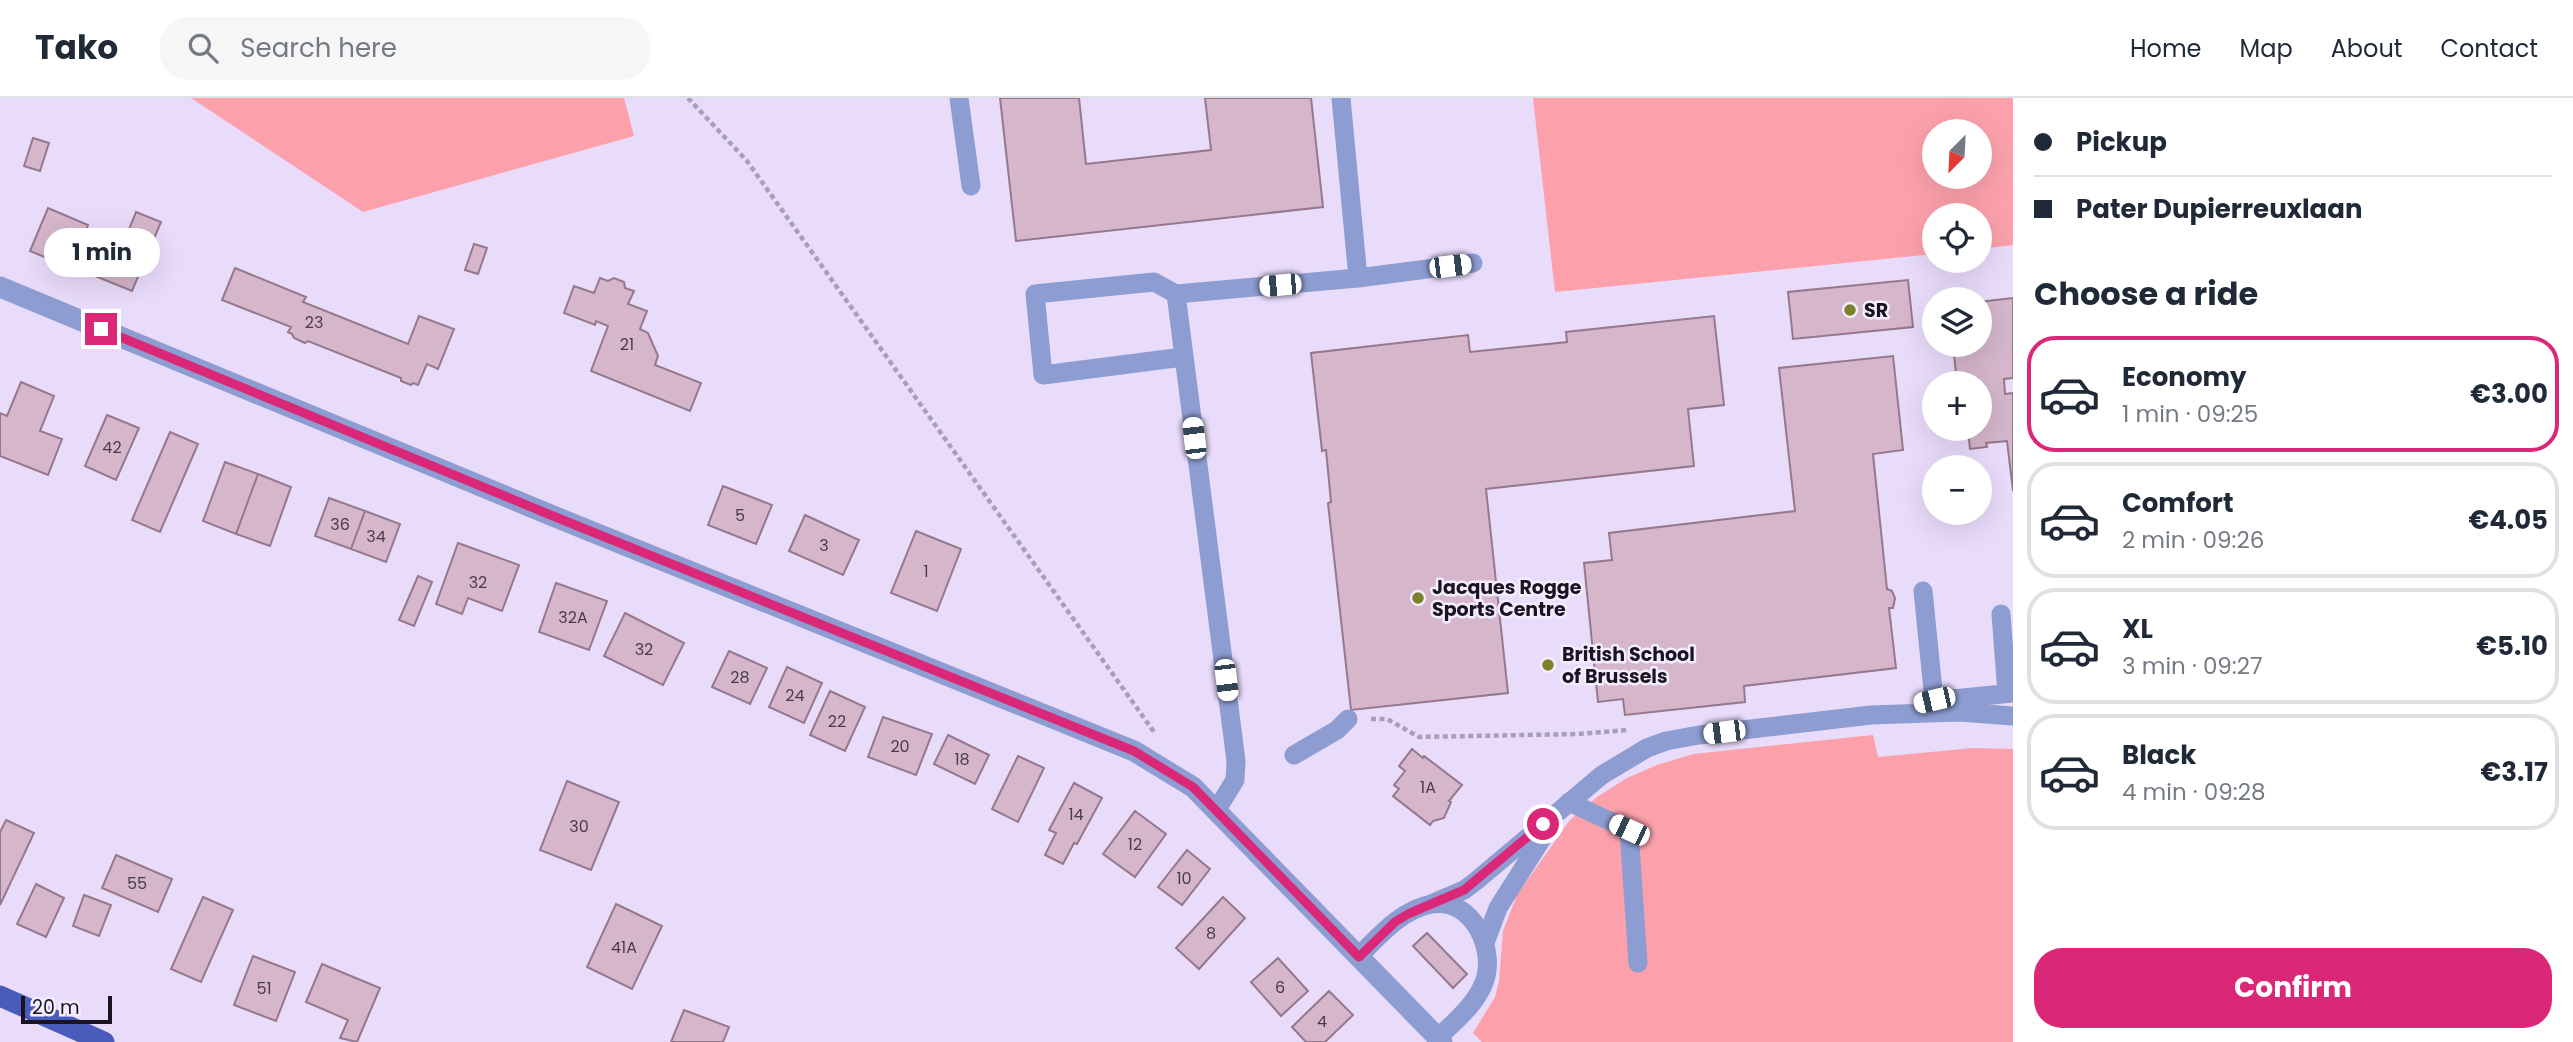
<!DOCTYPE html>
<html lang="en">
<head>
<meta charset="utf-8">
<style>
  :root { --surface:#fff; --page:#f6f6f7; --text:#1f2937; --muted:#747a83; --line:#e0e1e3; --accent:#db2777 }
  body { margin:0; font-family:Poppins,sans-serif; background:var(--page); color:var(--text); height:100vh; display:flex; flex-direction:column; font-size:26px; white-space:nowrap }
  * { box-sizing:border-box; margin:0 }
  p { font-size:23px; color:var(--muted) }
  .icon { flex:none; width:38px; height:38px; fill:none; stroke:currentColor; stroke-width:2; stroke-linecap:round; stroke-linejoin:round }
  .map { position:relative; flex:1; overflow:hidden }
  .details { display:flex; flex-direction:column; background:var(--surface); width:560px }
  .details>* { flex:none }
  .guide { display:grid; align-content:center; height:154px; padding:0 21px; background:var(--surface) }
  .needle { width:46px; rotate:204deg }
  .controls { position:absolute; left:1922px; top:21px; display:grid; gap:14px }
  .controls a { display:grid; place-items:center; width:70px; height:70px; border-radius:50%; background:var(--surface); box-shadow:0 7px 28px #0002; font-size:35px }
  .scale { position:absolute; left:21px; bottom:18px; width:91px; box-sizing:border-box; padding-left:7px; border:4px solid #19141f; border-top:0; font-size:19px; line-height:24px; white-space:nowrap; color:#19141f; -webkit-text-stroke:5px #f4ecff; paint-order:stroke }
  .end { position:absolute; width:32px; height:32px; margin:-16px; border:9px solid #db2777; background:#fff; box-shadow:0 0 0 4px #fff }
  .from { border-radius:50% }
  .bubble { position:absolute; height:49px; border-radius:24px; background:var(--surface); box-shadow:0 7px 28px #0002; font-size:23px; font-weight:700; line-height:49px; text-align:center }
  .car { position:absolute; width:21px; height:42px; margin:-21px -10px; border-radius:9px; box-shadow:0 0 5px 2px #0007; background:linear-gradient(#fff 24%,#345 0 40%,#fff 0 76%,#345 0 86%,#fff 0) }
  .guide b { display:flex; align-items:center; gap:24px; height:66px; font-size:26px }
  .guide b+b { border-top:2px solid var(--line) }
  .guide i { width:18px; height:18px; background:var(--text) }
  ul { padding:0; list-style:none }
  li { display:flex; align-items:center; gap:21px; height:116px; margin:0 14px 10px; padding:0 7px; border:4px solid var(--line); border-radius:28px }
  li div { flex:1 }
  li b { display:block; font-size:26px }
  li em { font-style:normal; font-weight:700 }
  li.active { border-color:var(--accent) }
  li>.icon { width:63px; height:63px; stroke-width:1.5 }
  h2 { padding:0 21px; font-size:32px; line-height:84px }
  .action { display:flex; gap:14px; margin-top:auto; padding:14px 21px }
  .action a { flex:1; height:80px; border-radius:28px; background:var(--accent); color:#fff; font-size:28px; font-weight:700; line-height:80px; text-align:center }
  header { display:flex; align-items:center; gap:42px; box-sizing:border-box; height:98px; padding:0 35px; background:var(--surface); border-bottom:2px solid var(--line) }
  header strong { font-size:33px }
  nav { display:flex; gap:38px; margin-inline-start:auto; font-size:24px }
  .search { width:490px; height:63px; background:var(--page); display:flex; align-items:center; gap:18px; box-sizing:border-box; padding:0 24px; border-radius:28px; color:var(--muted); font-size:26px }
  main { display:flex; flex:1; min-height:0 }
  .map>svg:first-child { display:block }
  .green { fill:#fca1ac; fill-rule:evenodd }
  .building { fill:#d5b6cb; stroke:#95788c; stroke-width:2 }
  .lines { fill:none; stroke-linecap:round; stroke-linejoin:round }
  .path { stroke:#a89eb7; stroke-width:4.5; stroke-dasharray:5 3.5; stroke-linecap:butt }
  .service { stroke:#8d9cd1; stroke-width:19 }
  .minor { stroke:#8d9cd1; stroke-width:21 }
  .primary { stroke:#495cbc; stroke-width:21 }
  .route { stroke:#db2777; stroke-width:9 }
  .poi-dot { fill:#7d812b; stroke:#f4ecff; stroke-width:2.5 }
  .labels { text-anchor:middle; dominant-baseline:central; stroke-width:5; stroke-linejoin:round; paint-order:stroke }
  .number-label { font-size:16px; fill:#483c4a }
  .poi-label { font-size:19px; font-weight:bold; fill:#19141f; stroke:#f4ecff; text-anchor:start }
</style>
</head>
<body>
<header>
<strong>Tako</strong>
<div class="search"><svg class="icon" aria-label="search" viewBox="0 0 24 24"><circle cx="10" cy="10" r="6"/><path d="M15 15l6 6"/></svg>Search here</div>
<nav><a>Home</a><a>Map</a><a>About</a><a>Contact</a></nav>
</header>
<main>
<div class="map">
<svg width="2013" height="944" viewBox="0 0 2013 944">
  <rect width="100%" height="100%" fill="#e9dcfb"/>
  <path class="green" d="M191,0H624L634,38L363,114Z
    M1533,0H2013V147L1979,151V117H1934V156L1555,194ZM1934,33H1979V79H1934Z
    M1873,637L1878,659L1973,650L2013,651V944H1482L1473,935L1495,899L1499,883L1503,833L1517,797L1570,722L1597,699L1627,680L1657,667L1693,656Z"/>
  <path class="building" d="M1000,0H1079L1086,66L1211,52L1205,0H1311L1323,109L1016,143Z
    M33,40L49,45L40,73L24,68Z
    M48,110L88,127L71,170L30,153Z
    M136,114L161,124L132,193L85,174L103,131L125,141Z
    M474,146L487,150L478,176L465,172Z
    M235,170L306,199L303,204L408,246L419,218L454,231L438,271L427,266L418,287L413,285L411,287L401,283V280L308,243L305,245L294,240L292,236L288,234L291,229L222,202Z
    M600,180L608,183L614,180L624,184L625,190L634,193L628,206L647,213L640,231L648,235L658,258L655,267L701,285L690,313L591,273L608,228L596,223L595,227L564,215L574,188L594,195Z
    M1908,182L1913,229L1793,241L1788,194Z
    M2013,200V280L2004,281L2005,296L2013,295V393L2007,343L1986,345L1987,349L1970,351L1968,332L1963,331H1979V285H1957L1953,247H1979V204Z
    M1714,218L1724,307L1688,311L1694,368L1486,391L1508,595L1351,612L1328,405L1331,404L1326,352L1322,353L1311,255L1468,237L1470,254L1567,244L1566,234Z
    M1893,258L1903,352L1873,356L1887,491L1892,493L1895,500L1893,510H1889L1896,570L1744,588L1745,604L1625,617L1623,601L1598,604L1584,465L1612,462L1609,435L1795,413L1779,270Z
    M21,284L54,298L40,333L62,341L48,377L0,358V315L7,318Z
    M107,317L139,330L116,382L85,368Z
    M170,334L198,346L160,434L132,422Z
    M225,364L258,376L236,436L203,423Z
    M258,376L291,389L270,448L236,436Z
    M723,388L772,407L756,446L708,427Z
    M329,400L365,413L351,451L315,438Z
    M365,413L400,426L386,464L351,451Z
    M805,417L859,442L843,477L789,453Z
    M916,433L961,451L937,513L891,495Z
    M458,445L519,467L502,513L468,500L462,516L436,506Z
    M418,478L432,484L414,528L399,522Z
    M556,485L607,503L589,552L539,534Z
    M625,515L684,545L663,587L604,558Z
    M729,553L767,570L750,606L712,589Z
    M787,569L822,585L804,625L769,609Z
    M830,593L865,609L845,653L810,637Z
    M883,619L932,636L916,677L868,659Z
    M948,637L989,657L975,686L934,666Z
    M1412,651L1423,660L1424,658L1462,687L1449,703L1451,704L1444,720L1433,723L1430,727L1393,698L1399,691L1394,687L1405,673L1399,668Z
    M1018,658L1044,670L1018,724L992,711Z
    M567,683L619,704L591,772L540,752Z
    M1074,685L1102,700L1077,746L1074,745L1063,766L1045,757L1056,735L1049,732Z
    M1135,713L1166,736L1135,779L1103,756Z
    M6,722L34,735L0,807V734Z
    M1187,752L1210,771L1182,807L1158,789Z
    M116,757L172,781L158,814L102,790Z
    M36,786L64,800L46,839L17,826Z
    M84,797L111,807L99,838L73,828Z
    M203,799L233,812L201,884L171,871Z
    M1223,799L1245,820L1199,871L1176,850Z
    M616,806L662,828L632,891L587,869Z
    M1427,835L1467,876L1453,890L1413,848Z
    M253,858L295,874L276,923L234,907Z
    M1278,860L1308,893L1281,918L1251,884Z
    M322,866L380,890L357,944L340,940L348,922L306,904Z
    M1329,893L1353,917L1325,944H1306L1292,929Z
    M684,912L729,929L723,944H671Z"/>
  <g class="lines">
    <path class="path" d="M688,0L747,63L1154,634
      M1371,621H1387L1419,639L1579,636L1627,632"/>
    <path class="service" d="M959,0L971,88
      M1341,0L1358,180
      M1176,196L1154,184L1035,196L1043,277L1183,259
      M1923,493L1934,602
      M2001,516L2007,595
      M1923,604L2013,595
      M1294,657L1337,632L1348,621
      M1569,704L1629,732L1638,865
      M1216,713L1235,682L1236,663L1176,196L1358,180L1473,165
      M1431,806L1464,792L1476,783L1602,677L1647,650L1666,643L1699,637L1871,617L1959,614L2013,618
      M1485,845L1498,810L1550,728
      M1358,859C1379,838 1402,811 1432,806C1473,799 1498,854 1483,887C1474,908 1454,924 1438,940"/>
    <path class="minor" d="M0,189L553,418L1134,653L1193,689L1442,944"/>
    <path class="primary" d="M0,898L104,944"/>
  </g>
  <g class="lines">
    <path class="route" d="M101,231L553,418L1134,653L1193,689L1359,859L1395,824L1408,816L1464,792L1543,726"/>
  </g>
  <g class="poi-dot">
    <circle cx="1850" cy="212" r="7"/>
    <circle cx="1418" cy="500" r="7"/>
    <circle cx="1548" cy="567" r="7"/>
  </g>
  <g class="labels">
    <g class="number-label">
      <text x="314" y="224">23</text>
      <text x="627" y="246">21</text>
      <text x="112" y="349">42</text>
      <text x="740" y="417">5</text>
      <text x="340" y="426">36</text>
      <text x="376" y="438">34</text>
      <text x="824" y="447">3</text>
      <text x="926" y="473">1</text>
      <text x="478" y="484">32</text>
      <text x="573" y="519">32A</text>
      <text x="644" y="551">32</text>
      <text x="740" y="579">28</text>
      <text x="795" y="597">24</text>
      <text x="837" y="623">22</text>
      <text x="900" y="648">20</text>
      <text x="962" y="661">18</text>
      <text x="1428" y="689">1A</text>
      <text x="1076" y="716">14</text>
      <text x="579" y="728">30</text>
      <text x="1135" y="746">12</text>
      <text x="1184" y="780">10</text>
      <text x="137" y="785">55</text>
      <text x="1211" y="835">8</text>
      <text x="624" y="849">41A</text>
      <text x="1280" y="889">6</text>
      <text x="264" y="890">51</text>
      <text x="1322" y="923">4</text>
    </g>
    <g class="poi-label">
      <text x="1864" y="212">SR</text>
      <text x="1432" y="489">Jacques Rogge<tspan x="1432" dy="22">Sports Centre</tspan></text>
      <text x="1562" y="556">British School<tspan x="1562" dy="22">of Brussels</tspan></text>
    </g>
  </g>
</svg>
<div class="controls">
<a><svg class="needle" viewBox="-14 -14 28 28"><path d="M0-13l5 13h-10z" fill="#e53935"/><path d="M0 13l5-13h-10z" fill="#747a83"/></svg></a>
<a><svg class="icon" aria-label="locate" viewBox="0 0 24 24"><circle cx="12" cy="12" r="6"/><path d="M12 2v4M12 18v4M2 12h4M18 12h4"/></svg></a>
<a><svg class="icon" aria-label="layers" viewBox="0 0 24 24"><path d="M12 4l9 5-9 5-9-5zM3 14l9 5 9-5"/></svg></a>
<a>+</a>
<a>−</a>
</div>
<div class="scale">20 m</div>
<i class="end from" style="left:1543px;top:726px"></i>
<i class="end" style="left:101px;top:231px"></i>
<div class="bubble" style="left:44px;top:130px;width:116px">1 min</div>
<i class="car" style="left:1450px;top:168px;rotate:83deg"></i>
<i class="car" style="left:1280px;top:187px;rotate:265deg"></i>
<i class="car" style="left:1194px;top:340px;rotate:353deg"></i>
<i class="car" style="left:1226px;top:582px;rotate:173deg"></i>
<i class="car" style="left:1934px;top:602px;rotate:257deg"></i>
<i class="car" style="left:1724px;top:634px;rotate:263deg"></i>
<i class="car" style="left:1629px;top:732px;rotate:295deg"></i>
</div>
<section class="details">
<div class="guide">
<b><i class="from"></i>Pickup</b>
<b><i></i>Pater Dupierreuxlaan</b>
</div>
<h2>Choose a ride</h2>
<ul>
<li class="active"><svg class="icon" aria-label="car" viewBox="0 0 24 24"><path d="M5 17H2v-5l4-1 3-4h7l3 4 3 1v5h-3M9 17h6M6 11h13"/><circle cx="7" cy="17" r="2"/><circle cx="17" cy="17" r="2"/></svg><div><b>Economy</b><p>1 min · 09:25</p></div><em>€3.00</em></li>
<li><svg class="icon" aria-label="car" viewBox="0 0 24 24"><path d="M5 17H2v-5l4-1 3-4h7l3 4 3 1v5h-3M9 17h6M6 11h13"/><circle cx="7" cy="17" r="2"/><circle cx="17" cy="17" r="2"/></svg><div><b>Comfort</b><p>2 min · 09:26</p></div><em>€4.05</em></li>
<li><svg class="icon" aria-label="car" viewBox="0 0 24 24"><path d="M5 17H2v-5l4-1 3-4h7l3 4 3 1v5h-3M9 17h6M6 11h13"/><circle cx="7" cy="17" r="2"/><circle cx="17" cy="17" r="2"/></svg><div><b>XL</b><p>3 min · 09:27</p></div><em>€5.10</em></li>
<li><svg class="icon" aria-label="car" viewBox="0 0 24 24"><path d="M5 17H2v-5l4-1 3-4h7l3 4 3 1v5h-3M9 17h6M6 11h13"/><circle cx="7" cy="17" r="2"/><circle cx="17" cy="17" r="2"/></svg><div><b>Black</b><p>4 min · 09:28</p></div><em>€3.17</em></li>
</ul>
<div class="action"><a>Confirm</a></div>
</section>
</main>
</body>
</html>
